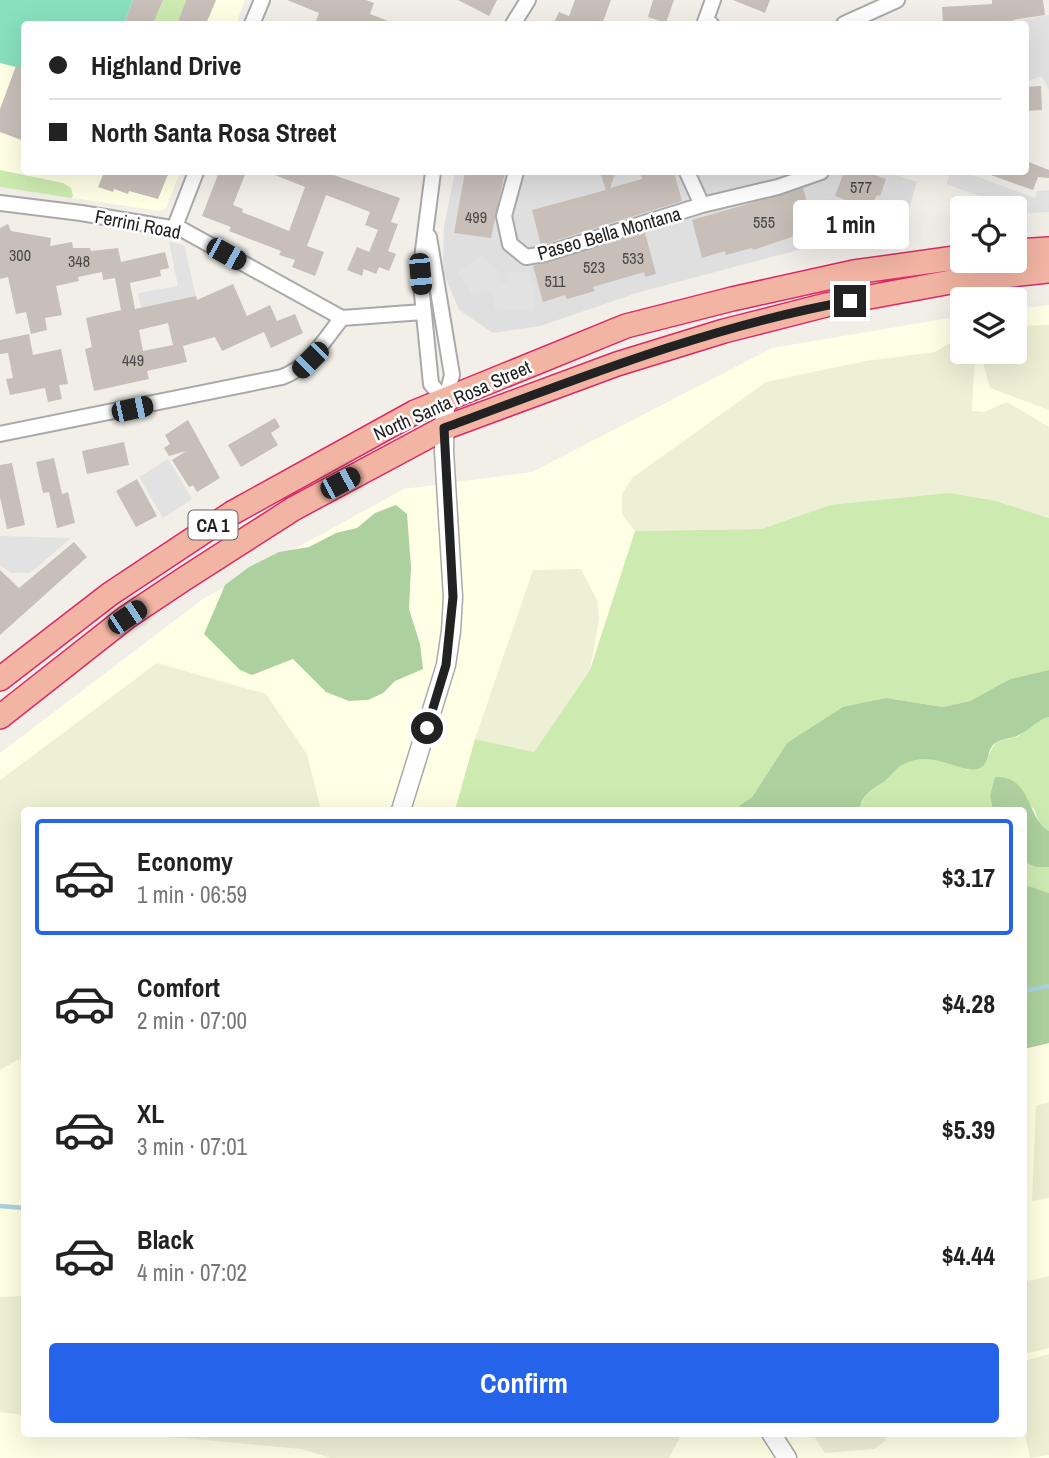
<!DOCTYPE html>
<html lang="en">
<head>
<meta charset="utf-8">
<style>
  :root { --surface:#fff; --page:#f6f6f6; --text:#222; --muted:#767676; --line:#e0e0e0; --accent:#2563eb }
  body { margin:0; font-family:"Archivo Narrow",sans-serif; background:var(--page); color:var(--text); height:100vh; display:flex; flex-direction:column; font-size:26px; white-space:nowrap }
  * { box-sizing:border-box; margin:0 }
  p { font-size:23px; color:var(--muted) }
  .icon { flex:none; width:38px; height:38px; fill:none; stroke:currentColor; stroke-width:2; stroke-linecap:round; stroke-linejoin:round }
  .map { position:relative; flex:1; overflow:hidden }
  .details { position:absolute; left:21px; top:807px; width:1006px; height:630px; display:flex; flex-direction:column; background:var(--surface); border-radius:7px; box-shadow:0 7px 28px #0002 }
  .details>* { flex:none }
  .hud { position:absolute; left:21px; top:21px; width:1008px; height:154px; border-radius:7px; box-shadow:0 7px 28px #0002; display:grid; align-content:center; height:154px; padding:0 28px; background:var(--surface) }
  .tools { position:absolute; left:950px; top:196px; display:grid; gap:14px }
  .tools a { display:grid; place-items:center; width:77px; height:77px; border-radius:7px; background:var(--surface); box-shadow:0 7px 28px #0002; font-size:35px }
  .end { position:absolute; width:32px; height:32px; margin:-16px; border:9px solid #222; background:#fff; box-shadow:0 0 0 4px #fff }
  .from { border-radius:50% }
  .bubble { position:absolute; height:49px; border-radius:7px; background:var(--surface); box-shadow:0 7px 28px #0002; font-size:23px; font-weight:700; line-height:49px; text-align:center }
  .car { position:absolute; width:21px; height:42px; margin:-21px -10px; border-radius:9px; box-shadow:0 0 5px 2px #0007; background:linear-gradient(#222 24%,#8ab4d8 0 40%,#222 0 76%,#8ab4d8 0 86%,#222 0) }
  .hud b { display:flex; align-items:center; gap:24px; height:66px; font-size:26px }
  .hud b+b { border-top:2px solid var(--line) }
  .hud i { width:18px; height:18px; background:var(--text) }
  ul { padding:12px 0 0; list-style:none }
  li { display:flex; align-items:center; gap:21px; height:116px; margin:0 14px 10px; padding:0 14px; border:4px solid transparent; border-radius:7px }
  li div { flex:1 }
  li b { display:block; font-size:26px }
  li em { font-style:normal; font-weight:700 }
  li.active { border-color:var(--accent) }
  li>.icon { width:63px; height:63px; stroke-width:1.5 }
  .cta { display:flex; gap:14px; margin-top:auto; padding:14px 28px }
  .cta a { flex:1; height:80px; border-radius:7px; background:var(--accent); color:#fff; font-size:28px; font-weight:700; line-height:80px; text-align:center }
  .map>svg:first-child { display:block }
  .residential { fill:#e0dfdf }
  .education { fill:#ffffe5; fill-rule:evenodd }
  .farmland { fill:#eef0d5 }
  .grass { fill:#cdebb0 }
  .forest { fill:#add19e }
  .pitch { fill:#88e0be }
  .parking { fill:#e2e2e2 }
  .lines { fill:none; stroke-linecap:round; stroke-linejoin:round }
  .stream { stroke:#aad3df; stroke-width:4.5 }
  .building { fill:#c7bfb8; fill-rule:evenodd }
  .minor-casing { stroke:#a9a9a9; stroke-width:18 }
  .tertiary-casing { stroke:#a9a9a9; stroke-width:21 }
  .trunk-casing { stroke:#dc2a67; stroke-width:26 }
  .minor { stroke:#fff; stroke-width:14 }
  .tertiary { stroke:#fff; stroke-width:18 }
  .trunk { stroke:#f2b4a3; stroke-width:23 }
  .route { stroke:#222; stroke-width:9 }
  .labels { text-anchor:middle; dominant-baseline:central; stroke-width:5; stroke-linejoin:round; paint-order:stroke }
  .number-label { font-size:16px; fill:#4b4948 }
  .shield { fill:#fff; stroke:#646464; stroke-width:2 }
  .shield-label { font-size:18px; font-weight:bold; fill:#222 }
  .street-label { font-size:19px; fill:#222; stroke:#fff }
</style>
</head>
<body>
<div class="map">
<svg width="1049" height="1458" viewBox="0 0 1049 1458">
  <rect width="100%" height="100%" fill="#f2efe9"/>
  <path class="residential" d="M455,172H887L917,182L900,239L832,241L640,292L540,326L493,333L459,310L443,272L444,227Z"/>
  <path class="education" d="M0,0H245L236,24H24V172H180L166,208L160,211L0,187Z
    M1049,305V1458H0V753L203,599L404,489L532,472L772,348L962,316V352H1015V309ZM24,810H1024V1433H24Z"/>
  <path class="farmland" d="M1049,325V410L990,388L980,352H1015V326Z
    M962,336V352H975L972,411L984,412L1007,402L1049,427V518L996,501L830,505L761,529L635,531L622,514V494L632,478L766,382L865,361L935,352Z
    M581,569L598,602L599,620L590,670L534,752L475,739L533,570Z
    M157,663L266,694L307,754L321,810H24V1065L19,1059L0,1070V780Z
    M1049,1102V1198L1032,1201L1036,1106Z
    M1049,1276V1348L1024,1354V1282Z
    M24,1296V1415L0,1412V1297Z
    M1049,1354V1455L1030,1458L1024,1430V1361Z
    M128,1433H679V1439L669,1458H331L301,1449Z
    M812,1433H886L885,1441L874,1449L825,1453Z"/>
  <path class="grass" d="M163,0H186L177,24H153Z
    M0,170L63,183L71,188L73,196L71,198L0,187Z
    M949,493L996,501L1049,518V670L1010,679L970,701L943,707L886,698L787,743L752,797L733,810H455L475,739L534,752L590,670L635,531L761,529L830,505Z
    M1049,717V831L1040,826L1034,808L990,796L993,810H859C862,795 871,791 883,782C890,778 893,772 899,767C918,751 948,761 968,770L988,756L996,742L1019,736L1037,721Z
    M1024,862L1036,867H1049V893L1024,886Z"/>
  <path class="forest" d="M396,505L407,514L411,567L409,609L420,644L423,669L395,681L383,693L368,700L349,701L326,692L293,659L252,675L240,670L204,634L225,585L249,567L279,552L309,547L336,533L357,528L375,513Z
    M1049,670V717C1036,720 1030,731 1017,736C1010,739 998,739 993,745C987,752 989,764 980,768C962,776 933,747 902,765C895,769 890,778 882,783C870,791 862,795 859,810H733L752,797L787,743L843,707L886,698L943,707L970,701L1010,679Z
    M995,777C1032,775 1026,818 1049,831V867H1036L1024,862V810H993L990,796Z
    M1025,885L1049,893V1043L1024,1049Z"/>
  <path class="pitch" d="M0,0H133L124,24H24V69L0,63Z"/>
  <path class="parking" d="M1049,15V90L1042,76L1026,82V24H1016V21Z
    M951,172H965L1035,198L1037,191L1049,190V212L1027,213L946,184Z
    M169,242L184,245L196,296L141,308L138,293L178,286Z
    M482,256L500,272L499,279L502,282H507L508,271L530,273L532,284L535,285L534,311L494,308L495,297L484,290L474,297L458,272Z
    M168,459L192,499L163,518L139,477Z
    M0,536L71,538L30,573H11L0,565Z"/>
  <g class="lines">
    <path class="stream" d="M1024,991L1049,986
      M0,1206L24,1208"/>
  </g>
  <path class="building" d="M133,0H163L153,24H124Z
    M186,0H216L206,24H177Z
    M287,0H366L374,3L370,14L396,24H315L319,13Z
    M458,0H497L489,16Z
    M575,0H611L602,24H553L559,12L569,16Z
    M653,0H674L666,23L648,17Z
    M733,0H770L765,13Z
    M992,0H1043L1045,15L1013,20L1014,24H943L942,7L992,4Z
    M16,66L24,69V141L0,132V109Z
    M1041,86L1042,110L1026,111V87Z
    M1026,161L1049,170V178L1038,177L1033,190L985,173L1026,172Z
    M104,172H169L158,199L129,191L128,194L114,189L113,192L98,187Z
    M219,172H246L233,205L243,209L242,212L289,231L305,187L267,172H325L400,198L391,222L398,224L388,251L396,254L389,271L379,267L376,274L364,269L362,276L347,270L357,247L369,252L378,230L365,225L370,212L326,195L307,246L324,252L315,276L292,267L295,260L279,255L281,251L229,231L231,227L202,216Z
    M465,172H505L491,238L454,233Z
    M600,172H616L610,188L642,179L641,175L651,172H674L682,201L541,245L532,210L606,190Z
    M844,172H876L875,175L886,179L880,196L877,195L870,209L835,196Z
    M803,188L815,229L753,250L752,248L726,255L725,251L702,258L692,220Z
    M8,224L11,231L51,238L50,246L72,242L73,248H90L91,251L118,248L121,262L165,252L169,268L160,270L161,276L130,283L135,309L196,296L197,300L233,284L247,316L270,305L277,321L295,314L303,333L271,348L264,332L222,351L215,337L183,346L187,362L147,371L149,379L94,391L85,349L92,347L86,318L121,310L115,278L103,280L102,272L78,277L79,281L56,286L62,315L45,318L47,330L31,334L26,312L16,314L8,277L0,279V228ZM168,323L173,345L143,351L139,330Z
    M645,233L656,274L645,277L644,272L593,287L595,291L567,299L565,295L543,302L533,266Z
    M29,334L33,355L61,349L68,384L59,385L62,399L48,402L45,388L10,395L6,379L13,378L8,353L0,354V340Z
    M275,418L280,427L271,433L278,445L241,467L228,445Z
    M188,420L220,478L197,492L193,485L189,487L172,460L186,451L169,456L164,448L170,444L165,435Z
    M124,442L129,465L87,474L82,451Z
    M54,458L62,494L68,492L75,523L57,528L49,492L43,493L36,462Z
    M12,463L25,525L7,529L0,497V465Z
    M137,479L157,516L136,527L116,491Z
    M74,542L87,557L0,635V570L19,588Z"/>
  <g class="lines">
    <defs>
      <path id="minor" d="M252,24L262,0
        M513,24L528,0
        M711,24L705,22L713,0
        M844,24L897,0
        M433,172L420,274L431,384L445,401
        M516,172L504,216L510,244L526,257L545,254L702,205L687,172
        M0,203L81,213L183,230L342,318L423,312
        M702,205L778,187L821,172
        M174,229L196,172
        M429,237L452,375L445,401
        M0,434L282,377C311,366 323,341 342,318"/>
      <path id="tertiary" d="M401,810L446,665L451,631L453,597L444,451L445,401
        M771,1433L787,1458"/>
      <path id="trunk" d="M1015,251L1049,249
        M0,679L110,594L232,513L415,412L626,326L732,299L854,272L962,257
        M0,717L127,617L184,579L293,509L444,428L617,364L724,331L826,305L956,281L1049,271"/>
    </defs>
    <use href="#minor" class="minor-casing"/>
    <use href="#tertiary" class="tertiary-casing"/>
    <use href="#trunk" class="trunk-casing"/>
    <use href="#minor" class="minor"/>
    <use href="#tertiary" class="tertiary"/>
    <use href="#trunk" class="trunk"/>
  </g>
  <g class="lines">
    <path class="route" d="M427,728L446,665L453,597L444,428C577,379 710,326 850,301"/>
  </g>
  <g class="labels">
    <g class="number-label">
      <text x="861" y="187">577</text>
      <text x="476" y="217">499</text>
      <text x="764" y="222">555</text>
      <text x="20" y="255">300</text>
      <text x="633" y="258">533</text>
      <text x="79" y="261">348</text>
      <text x="594" y="267">523</text>
      <text x="555" y="281">511</text>
      <text x="133" y="360">449</text>
    </g>
    <rect class="shield" x="188.5" y="510.5" width="49" height="29" rx="5"/>
    <g class="shield-label">
      <text x="213" y="525">CA 1</text>
    </g>
    <g class="street-label">
      <text transform="translate(138 224) rotate(11)">Ferrini Road</text>
      <text transform="translate(609 233) rotate(-16)">Paseo Bella Montana</text>
      <text transform="translate(452 400) rotate(-24)">North Santa Rosa Street</text>
    </g>
  </g>
</svg>
<div class="tools">
<a><svg class="icon" aria-label="locate" viewBox="0 0 24 24"><circle cx="12" cy="12" r="6"/><path d="M12 2v4M12 18v4M2 12h4M18 12h4"/></svg></a>
<a><svg class="icon" aria-label="layers" viewBox="0 0 24 24"><path d="M12 4l9 5-9 5-9-5zM3 14l9 5 9-5"/></svg></a>
</div>
<i class="end from" style="left:427px;top:728px"></i>
<i class="end" style="left:850px;top:301px"></i>
<div class="bubble" style="left:793px;top:200px;width:116px">1 min</div>
<i class="car" style="left:226px;top:254px;rotate:119deg"></i>
<i class="car" style="left:420px;top:274px;rotate:175deg"></i>
<i class="car" style="left:310px;top:360px;rotate:225deg"></i>
<i class="car" style="left:132px;top:409px;rotate:78deg"></i>
<i class="car" style="left:340px;top:483px;rotate:62deg"></i>
<i class="car" style="left:127px;top:617px;rotate:56deg"></i>
<div class="hud">
<b><i class="from"></i>Highland Drive</b>
<b><i></i>North Santa Rosa Street</b>
</div>
<section class="details">
<ul>
<li class="active"><svg class="icon" aria-label="car" viewBox="0 0 24 24"><path d="M5 17H2v-5l4-1 3-4h7l3 4 3 1v5h-3M9 17h6M6 11h13"/><circle cx="7" cy="17" r="2"/><circle cx="17" cy="17" r="2"/></svg><div><b>Economy</b><p>1 min · 06:59</p></div><em>$3.17</em></li>
<li><svg class="icon" aria-label="car" viewBox="0 0 24 24"><path d="M5 17H2v-5l4-1 3-4h7l3 4 3 1v5h-3M9 17h6M6 11h13"/><circle cx="7" cy="17" r="2"/><circle cx="17" cy="17" r="2"/></svg><div><b>Comfort</b><p>2 min · 07:00</p></div><em>$4.28</em></li>
<li><svg class="icon" aria-label="car" viewBox="0 0 24 24"><path d="M5 17H2v-5l4-1 3-4h7l3 4 3 1v5h-3M9 17h6M6 11h13"/><circle cx="7" cy="17" r="2"/><circle cx="17" cy="17" r="2"/></svg><div><b>XL</b><p>3 min · 07:01</p></div><em>$5.39</em></li>
<li><svg class="icon" aria-label="car" viewBox="0 0 24 24"><path d="M5 17H2v-5l4-1 3-4h7l3 4 3 1v5h-3M9 17h6M6 11h13"/><circle cx="7" cy="17" r="2"/><circle cx="17" cy="17" r="2"/></svg><div><b>Black</b><p>4 min · 07:02</p></div><em>$4.44</em></li>
</ul>
<div class="cta"><a>Confirm</a></div>
</section>
</div>
</body>
</html>
